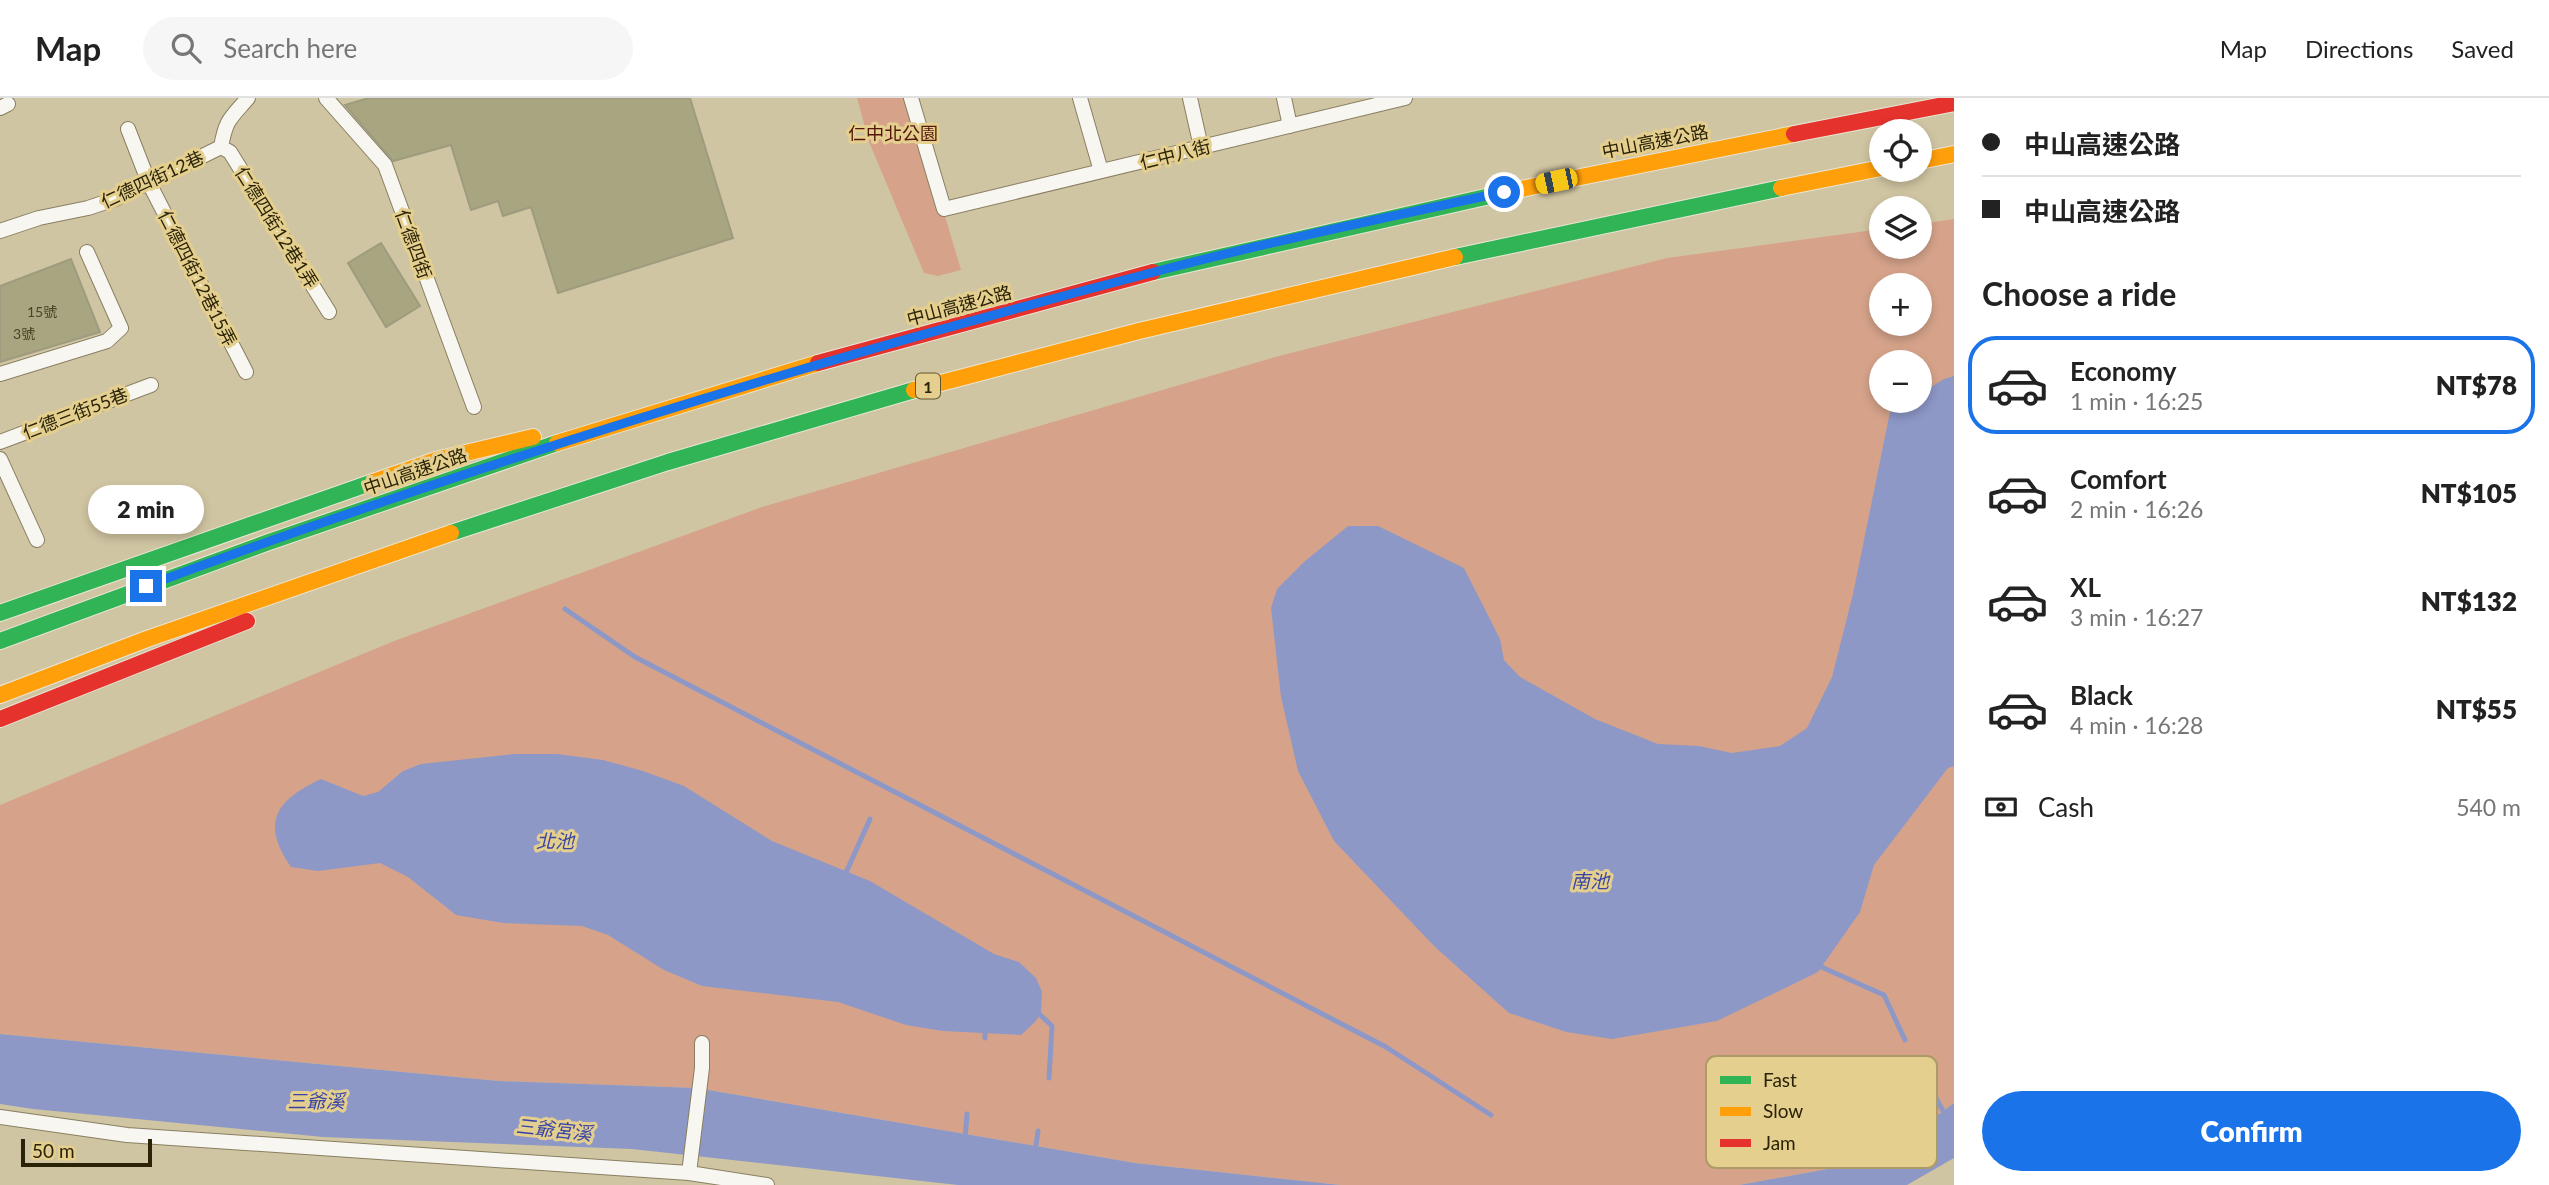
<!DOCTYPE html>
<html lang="en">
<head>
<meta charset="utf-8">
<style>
  :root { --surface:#fff; --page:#f6f6f6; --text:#222; --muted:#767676; --line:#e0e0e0; --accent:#1a73e8 }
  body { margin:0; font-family:Lato,"Noto Sans TC",sans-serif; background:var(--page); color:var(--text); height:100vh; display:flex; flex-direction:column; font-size:26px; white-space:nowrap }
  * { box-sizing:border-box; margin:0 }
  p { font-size:23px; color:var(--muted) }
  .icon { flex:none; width:38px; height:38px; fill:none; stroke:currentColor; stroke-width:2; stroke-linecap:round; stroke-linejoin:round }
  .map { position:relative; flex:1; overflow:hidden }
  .details { display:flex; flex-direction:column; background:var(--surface); width:595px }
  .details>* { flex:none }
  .banner { display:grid; align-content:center; height:154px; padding:0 28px; background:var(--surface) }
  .fabs { position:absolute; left:1869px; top:21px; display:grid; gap:14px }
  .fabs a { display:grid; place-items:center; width:63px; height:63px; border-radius:50%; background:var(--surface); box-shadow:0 4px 10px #0003; font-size:35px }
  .scale { position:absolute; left:21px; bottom:18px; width:131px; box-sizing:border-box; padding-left:7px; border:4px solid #2b2308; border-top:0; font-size:19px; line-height:24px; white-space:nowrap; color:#2b2308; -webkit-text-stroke:5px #e4cf8e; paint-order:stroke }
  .end { position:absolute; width:32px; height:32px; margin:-16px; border:9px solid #1a73e8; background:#fff; box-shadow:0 0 0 4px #fff }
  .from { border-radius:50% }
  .bubble { position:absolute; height:49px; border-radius:24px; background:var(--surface); box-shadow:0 4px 10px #0003; font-size:23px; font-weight:800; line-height:49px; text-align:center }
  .car { position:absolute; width:21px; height:42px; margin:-21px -10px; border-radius:9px; box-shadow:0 0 5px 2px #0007; background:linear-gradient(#f5c518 24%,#345 0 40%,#f5c518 0 76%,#345 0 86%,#f5c518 0) }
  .banner b { display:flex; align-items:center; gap:24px; height:66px; font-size:26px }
  .banner b+b { border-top:2px solid var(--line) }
  .banner i { width:18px; height:18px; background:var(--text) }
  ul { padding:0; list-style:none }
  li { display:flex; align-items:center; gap:21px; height:98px; margin:0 14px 10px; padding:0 14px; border:4px solid transparent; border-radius:28px }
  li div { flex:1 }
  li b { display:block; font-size:26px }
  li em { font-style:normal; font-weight:800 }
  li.selected { border-color:var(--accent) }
  li>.icon { width:63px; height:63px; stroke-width:1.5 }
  h2 { padding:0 28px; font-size:32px; line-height:84px }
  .pay { display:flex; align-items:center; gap:18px; height:77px; padding:0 28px; font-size:26px }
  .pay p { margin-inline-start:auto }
  .action { display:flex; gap:14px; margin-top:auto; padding:14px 28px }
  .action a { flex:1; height:80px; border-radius:42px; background:var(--accent); color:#fff; font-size:28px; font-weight:800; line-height:80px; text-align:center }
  header { display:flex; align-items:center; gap:42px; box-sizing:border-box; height:98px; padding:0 35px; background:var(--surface); border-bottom:2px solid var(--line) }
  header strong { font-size:33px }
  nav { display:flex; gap:38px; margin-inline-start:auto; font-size:24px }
  .search { width:490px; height:63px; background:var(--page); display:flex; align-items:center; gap:18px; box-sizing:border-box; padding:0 24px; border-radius:38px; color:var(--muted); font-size:26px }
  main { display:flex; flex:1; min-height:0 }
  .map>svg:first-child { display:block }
  .green { fill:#d6a38a; fill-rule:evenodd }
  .water { fill:#8e98c7 }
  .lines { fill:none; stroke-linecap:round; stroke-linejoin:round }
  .stream { stroke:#8e98c7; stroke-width:5 }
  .building { fill:#a8a581; stroke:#9e9b7e; stroke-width:2 }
  .street-casing { stroke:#887f62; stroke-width:16 }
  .fast-casing { stroke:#eae5d5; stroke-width:18 }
  .slow-casing { stroke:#eae5d5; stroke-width:18 }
  .jam-casing { stroke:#eae5d5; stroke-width:18 }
  .street { stroke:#f8f6f1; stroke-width:14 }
  .fast { stroke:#30b455; stroke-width:16 }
  .slow { stroke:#ff9f0a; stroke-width:16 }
  .jam { stroke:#e5322d; stroke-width:16 }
  .route { stroke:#1a73e8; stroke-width:9 }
  .labels { text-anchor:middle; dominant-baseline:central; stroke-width:6; stroke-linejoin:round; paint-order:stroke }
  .number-label { font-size:14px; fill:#4a4426 }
  .shield { fill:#e4cf8e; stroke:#625730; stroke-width:2 }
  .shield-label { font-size:16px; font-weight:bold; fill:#2b2308 }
  .park-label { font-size:18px; fill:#54160b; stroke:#e4cf8e }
  .street-label { font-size:18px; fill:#2b2308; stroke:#e4cf8e }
  .water-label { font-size:19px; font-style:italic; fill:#3845a7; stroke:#e4cf8e }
  .key { fill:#e4cf8e; stroke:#ac9b66; stroke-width:2 }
  .key-label { font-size:19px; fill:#2b2308 }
</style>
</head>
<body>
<header>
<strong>Map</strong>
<div class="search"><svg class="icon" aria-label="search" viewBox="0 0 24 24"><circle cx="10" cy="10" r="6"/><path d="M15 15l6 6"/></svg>Search here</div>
<nav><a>Map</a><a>Directions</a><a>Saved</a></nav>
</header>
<main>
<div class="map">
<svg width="1954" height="1087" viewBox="0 0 1954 1087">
  <rect width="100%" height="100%" fill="#d0c5a2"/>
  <path class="green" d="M857,0H910L961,172L938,178L924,175L869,44Z
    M1954,121V1005L1877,1062L1739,1087H1341L1135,1065L697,990L499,983L0,936V707L394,543L762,409L1275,259L1667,160L1881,131V149H1920V126ZM1881,187H1920V226H1881ZM1881,264H1920V303H1881Z"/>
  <path class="water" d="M1954,278V668L1948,670L1874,767L1860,814L1818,874L1717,923L1612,941L1566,934L1509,915L1435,849L1334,743L1298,673L1281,599L1271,510L1277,491L1305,463L1348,428H1378L1464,470L1500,541L1504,562L1520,579L1595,621L1658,646L1699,648L1732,655L1780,648L1807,630L1832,579L1853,496L1890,314L1908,303H1920V296L1944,281Z
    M514,656H557L603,662L643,673L684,688L772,743L870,783L994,856L1019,864L1036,880L1042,894L1041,915L1035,924L1021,937L943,933L906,927L838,904L702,888L664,872L608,837L582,828L503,825L456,817L408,779L380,765L318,773L291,769C260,725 276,702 321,681L363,698L378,694L403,673L421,666Z
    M0,936L499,983L697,990L1135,1065L1341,1087H958L632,1051L323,1039L33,1011L0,1006Z
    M1954,1005V1060L1907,1087H1739L1877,1062Z"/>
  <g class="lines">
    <path class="stream" d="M565,511L635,559L1386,949L1491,1017
      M844,779L870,721
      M1817,867L1884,897L1905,942
      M1035,912L1052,928L1049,980
      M985,940V928
      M1932,993L1946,1018
      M965,1041L967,1016
      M1035,1054L1038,1033"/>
  </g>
  <path class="building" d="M369,0H690L733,140L558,195L531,109L503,118L498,103L471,112L451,47L393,63L345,7Z
    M381,145L420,208L386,229L348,165Z
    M71,161L100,234L0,264V188Z"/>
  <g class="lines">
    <defs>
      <path id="street" d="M326,0L385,67L474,309
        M911,0L944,111L1405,0
        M1080,0L1101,73
        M1190,0L1201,49
        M1284,0L1290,28
        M0,10L8,6
        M128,31L149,85L246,274
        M221,49L230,54L329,214
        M0,133L39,120L88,110L115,101L221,49C226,21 230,21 248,0
        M0,276L107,243L121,230L87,154
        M0,344L151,287
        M0,361L37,442
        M0,1019L127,1037L689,1075L767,1087
        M689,1075L702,970V945"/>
      <path id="fast" d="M1455,159L1781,90
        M1153,174L1521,91
        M451,435L668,364L914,292
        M0,515L373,384
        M0,543L266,445L557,345"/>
      <path id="slow" d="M1920,63L1954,56
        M1781,90L1881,70
        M1521,91L1794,36
        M914,292L1139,233L1455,159
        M557,345L818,265
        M373,384L436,362L533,339
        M0,597L147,541L451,435"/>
      <path id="jam" d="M1794,36L1954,5
        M818,265L1153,174
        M0,621L247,523"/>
    </defs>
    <use href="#street" class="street-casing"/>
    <use href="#fast" class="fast-casing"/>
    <use href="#slow" class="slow-casing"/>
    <use href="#jam" class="jam-casing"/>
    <use href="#street" class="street"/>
    <use href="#fast" class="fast"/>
    <use href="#slow" class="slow"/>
    <use href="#jam" class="jam"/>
  </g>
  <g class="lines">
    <path class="route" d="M146,488C478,365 815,262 1158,173C1272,143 1389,119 1504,94"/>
  </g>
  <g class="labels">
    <g class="number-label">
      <text x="42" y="213">15號</text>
      <text x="24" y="235">3號</text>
    </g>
    <rect class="shield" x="916" y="275.5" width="24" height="25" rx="5"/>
    <g class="shield-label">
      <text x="928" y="288">1</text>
    </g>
    <g class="park-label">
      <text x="893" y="35">仁中北公園</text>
    </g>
    <g class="street-label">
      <text transform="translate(1655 43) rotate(-11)">中山高速公路</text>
      <text transform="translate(1175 56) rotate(-14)">仁中八街</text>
      <text transform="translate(152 81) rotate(-25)">仁德四街12巷</text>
      <text transform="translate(277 129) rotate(58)">仁德四街12巷1弄</text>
      <text transform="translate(414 146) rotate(70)">仁德四街</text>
      <text transform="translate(198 180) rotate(63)">仁德四街12巷15弄</text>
      <text transform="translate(959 207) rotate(-15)">中山高速公路</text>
      <text transform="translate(75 315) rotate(-21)">仁德三街55巷</text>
      <text transform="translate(415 373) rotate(-19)">中山高速公路</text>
    </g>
    <g class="water-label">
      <text x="555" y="742">北池</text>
      <text x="1590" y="782">南池</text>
      <text x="316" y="1002">三爺溪</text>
      <text transform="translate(554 1031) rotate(6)">三爺宮溪</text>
    </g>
  </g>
  <rect x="1706" y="958" width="231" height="112" rx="10" class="key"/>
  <rect x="1720" y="978" width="31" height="8" fill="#30b455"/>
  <rect x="1720" y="1009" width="31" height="9" fill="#ff9f0a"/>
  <rect x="1720" y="1041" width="31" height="8" fill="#e5322d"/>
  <g class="key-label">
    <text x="1763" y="989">Fast</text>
    <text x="1763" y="1020">Slow</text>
    <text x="1763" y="1052">Jam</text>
  </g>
</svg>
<div class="fabs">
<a><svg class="icon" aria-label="locate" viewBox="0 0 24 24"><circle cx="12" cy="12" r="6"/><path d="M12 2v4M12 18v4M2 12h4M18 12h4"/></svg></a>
<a><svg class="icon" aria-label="layers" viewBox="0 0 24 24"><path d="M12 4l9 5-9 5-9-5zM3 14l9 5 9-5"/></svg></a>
<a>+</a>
<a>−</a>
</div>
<div class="scale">50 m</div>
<i class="end from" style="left:1504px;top:94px"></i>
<i class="end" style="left:146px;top:488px"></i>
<div class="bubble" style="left:88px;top:387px;width:116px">2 min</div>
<i class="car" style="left:1556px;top:83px;rotate:258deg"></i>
</div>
<section class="details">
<div class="banner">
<b><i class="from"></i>中山高速公路</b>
<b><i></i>中山高速公路</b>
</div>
<h2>Choose a ride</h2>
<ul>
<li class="selected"><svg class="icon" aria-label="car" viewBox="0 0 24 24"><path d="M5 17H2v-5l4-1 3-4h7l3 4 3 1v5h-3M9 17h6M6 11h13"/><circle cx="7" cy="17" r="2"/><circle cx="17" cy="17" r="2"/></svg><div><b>Economy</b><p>1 min · 16:25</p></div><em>NT$78</em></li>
<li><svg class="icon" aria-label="car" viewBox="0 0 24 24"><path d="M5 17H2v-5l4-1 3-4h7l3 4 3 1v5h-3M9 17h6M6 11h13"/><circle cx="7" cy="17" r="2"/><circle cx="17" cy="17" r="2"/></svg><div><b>Comfort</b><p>2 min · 16:26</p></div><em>NT$105</em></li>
<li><svg class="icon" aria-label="car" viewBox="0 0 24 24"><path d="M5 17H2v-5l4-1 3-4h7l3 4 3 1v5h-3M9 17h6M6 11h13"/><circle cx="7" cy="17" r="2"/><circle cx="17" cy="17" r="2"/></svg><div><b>XL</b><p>3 min · 16:27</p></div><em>NT$132</em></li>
<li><svg class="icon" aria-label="car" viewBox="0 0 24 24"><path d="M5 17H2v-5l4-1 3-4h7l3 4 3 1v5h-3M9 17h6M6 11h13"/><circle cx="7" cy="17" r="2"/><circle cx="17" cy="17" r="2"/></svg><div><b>Black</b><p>4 min · 16:28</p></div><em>NT$55</em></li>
</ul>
<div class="pay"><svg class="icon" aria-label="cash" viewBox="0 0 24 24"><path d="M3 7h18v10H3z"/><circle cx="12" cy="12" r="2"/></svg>Cash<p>540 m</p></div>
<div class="action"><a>Confirm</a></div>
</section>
</main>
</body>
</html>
